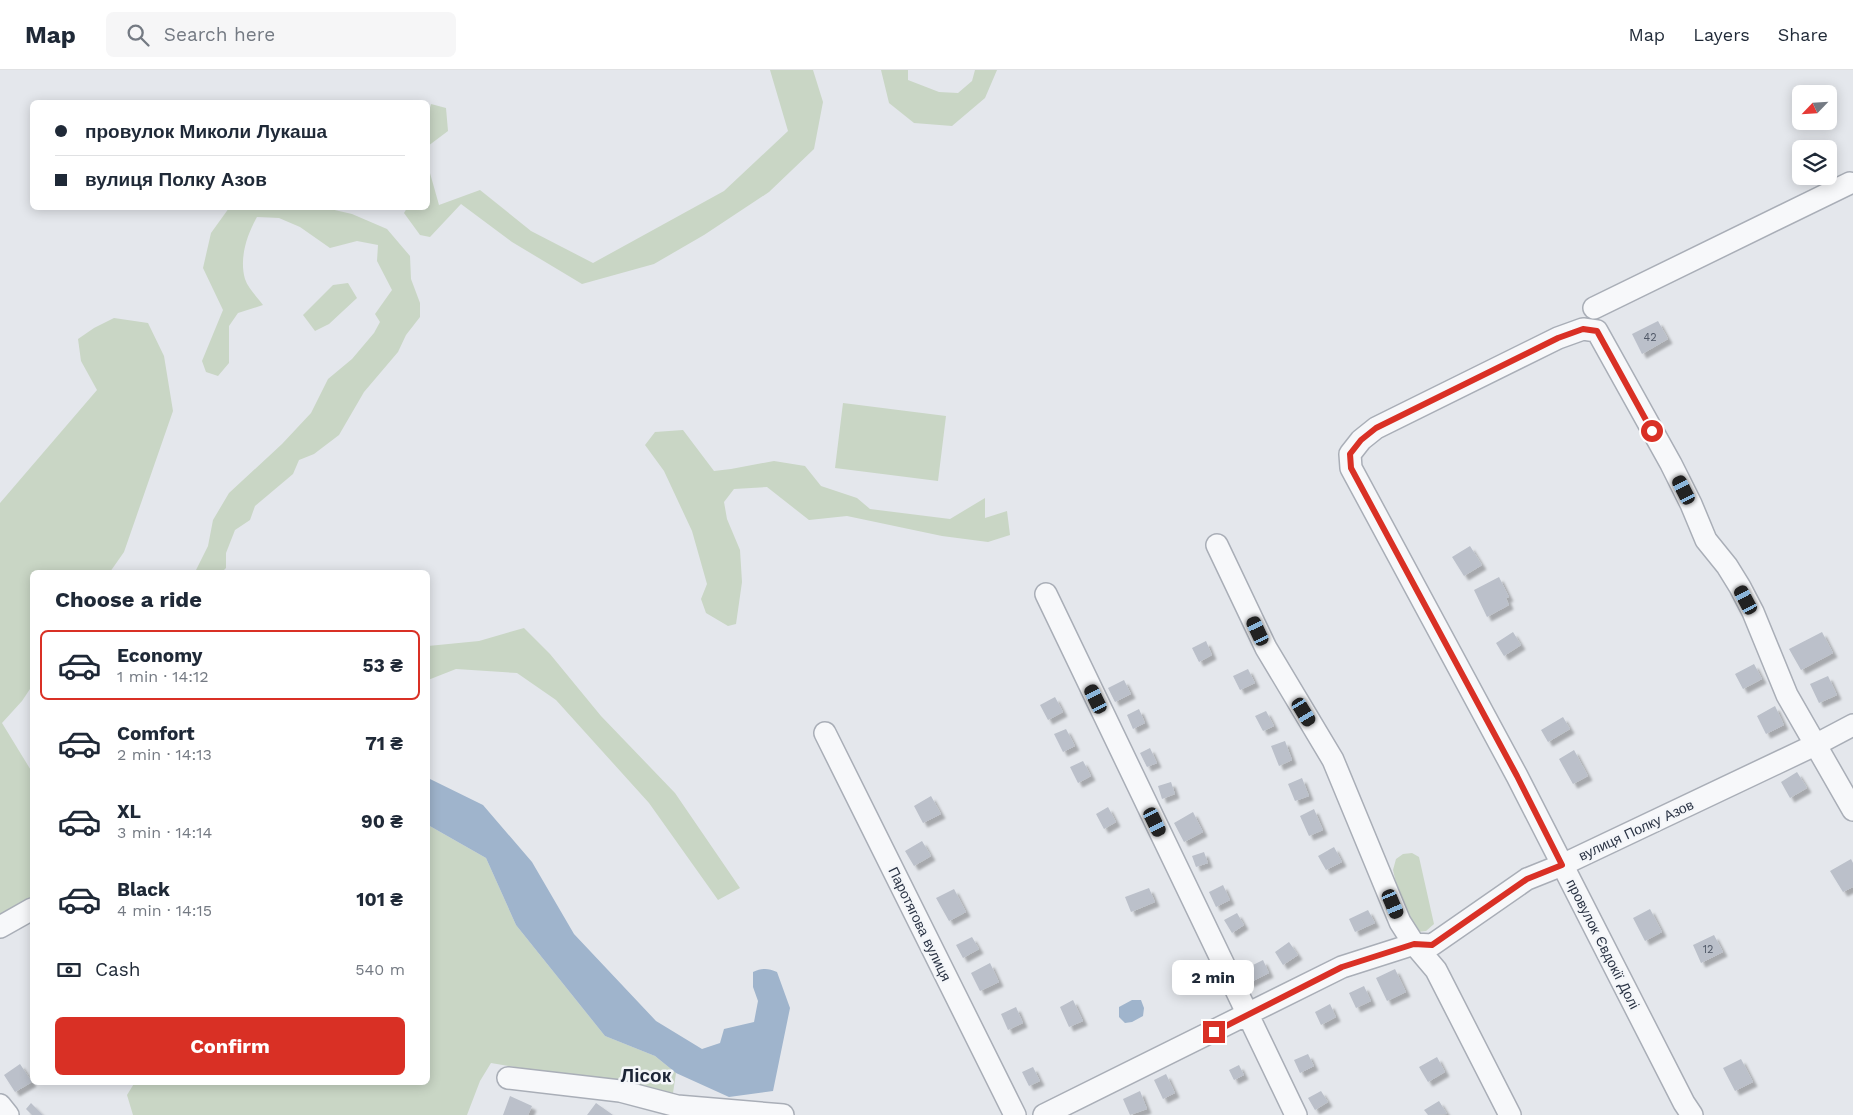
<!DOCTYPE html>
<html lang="en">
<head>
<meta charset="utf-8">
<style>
  :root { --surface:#fff; --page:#f6f6f7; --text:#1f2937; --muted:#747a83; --line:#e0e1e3; --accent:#d93025 }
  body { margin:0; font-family:"Work Sans",sans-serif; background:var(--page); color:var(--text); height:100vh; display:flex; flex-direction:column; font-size:19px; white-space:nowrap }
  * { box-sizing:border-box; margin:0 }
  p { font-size:16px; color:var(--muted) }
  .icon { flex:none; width:28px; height:28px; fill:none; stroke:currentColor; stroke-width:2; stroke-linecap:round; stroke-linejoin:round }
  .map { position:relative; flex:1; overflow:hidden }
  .side { position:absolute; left:30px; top:500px; width:400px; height:515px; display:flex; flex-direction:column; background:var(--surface); border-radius:8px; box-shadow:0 2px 12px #0003 }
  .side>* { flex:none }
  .hud { position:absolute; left:30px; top:30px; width:400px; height:110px; border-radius:8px; box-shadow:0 2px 12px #0003; display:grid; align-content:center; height:110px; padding:0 25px; background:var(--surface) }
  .needle { width:32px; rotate:245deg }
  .tools { position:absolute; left:1792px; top:15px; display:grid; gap:10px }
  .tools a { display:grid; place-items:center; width:45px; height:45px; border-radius:8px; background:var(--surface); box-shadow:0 2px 12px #0003; font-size:25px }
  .end { position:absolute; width:22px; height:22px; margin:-11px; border:6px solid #d93025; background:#fff; box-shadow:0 0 0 2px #fff }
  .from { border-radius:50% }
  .bubble { position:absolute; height:35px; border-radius:8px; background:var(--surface); box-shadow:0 2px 12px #0003; font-size:16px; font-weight:700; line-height:35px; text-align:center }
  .car { position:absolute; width:15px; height:30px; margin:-15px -8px; border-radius:6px; box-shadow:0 0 4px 1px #0007; background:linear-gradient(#222 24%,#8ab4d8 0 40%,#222 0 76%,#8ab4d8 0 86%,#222 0) }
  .hud b { display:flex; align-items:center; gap:18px; height:48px; font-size:19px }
  .hud b+b { border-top:1px solid var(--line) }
  .hud i { width:12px; height:12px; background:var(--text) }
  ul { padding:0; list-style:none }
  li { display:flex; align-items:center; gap:15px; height:70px; margin:0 10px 8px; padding:0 15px; border:2px solid transparent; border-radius:8px }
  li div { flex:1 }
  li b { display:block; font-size:19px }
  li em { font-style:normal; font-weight:700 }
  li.on { border-color:var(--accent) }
  li>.icon { width:45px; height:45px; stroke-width:1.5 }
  h2 { padding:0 25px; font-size:22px; line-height:60px }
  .pay { display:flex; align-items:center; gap:12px; height:55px; padding:0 25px; font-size:19px }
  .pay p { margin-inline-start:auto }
  .action { display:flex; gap:10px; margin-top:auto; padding:10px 25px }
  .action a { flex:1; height:58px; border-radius:8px; background:var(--accent); color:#fff; font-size:20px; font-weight:700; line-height:58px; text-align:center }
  header { display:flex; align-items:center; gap:30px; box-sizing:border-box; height:70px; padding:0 25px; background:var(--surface); border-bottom:1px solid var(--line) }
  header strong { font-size:24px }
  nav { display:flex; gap:28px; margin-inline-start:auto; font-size:18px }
  .search { width:350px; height:45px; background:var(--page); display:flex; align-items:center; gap:12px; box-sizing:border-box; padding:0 18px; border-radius:8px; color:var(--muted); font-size:19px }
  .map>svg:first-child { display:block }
  .green { fill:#c9d6c5 }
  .water { fill:#9fb4cc }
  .building { fill:#bbc0ca; filter:url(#shadow) }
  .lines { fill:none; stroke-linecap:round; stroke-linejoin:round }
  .minor-casing { stroke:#a9aeb7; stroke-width:24 }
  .minor { stroke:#f7f8fa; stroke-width:21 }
  .route { stroke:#d93025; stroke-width:6 }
  .labels { text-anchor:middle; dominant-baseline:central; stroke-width:5; stroke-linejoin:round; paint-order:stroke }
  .number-label { font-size:11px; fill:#4f5766 }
  .street-label { font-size:14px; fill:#2b3445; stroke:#f4f6f9 }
  .district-label { font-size:19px; font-weight:bold; fill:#1d2536; stroke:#f4f6f9 }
</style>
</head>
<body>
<header>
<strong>Map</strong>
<div class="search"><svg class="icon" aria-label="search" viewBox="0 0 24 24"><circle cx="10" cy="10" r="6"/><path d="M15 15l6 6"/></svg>Search here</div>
<nav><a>Map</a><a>Layers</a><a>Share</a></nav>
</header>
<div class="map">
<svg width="1853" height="1045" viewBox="0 0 1853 1045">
  <defs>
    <filter id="shadow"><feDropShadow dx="4.5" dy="4.5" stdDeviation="1" flood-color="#0004"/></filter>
  </defs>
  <rect width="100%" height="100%" fill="#e4e7ec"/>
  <path class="green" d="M770,0H813L823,32L814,79L769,122L704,165L654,194L582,214L512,172L461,134L430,167L420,165L404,143L407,138H428V96L439,135L480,120L531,161L593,193L724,121L788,61Z
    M881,0H908V10L939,22L958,23L972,11L975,0H997L985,28L952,56L914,53L889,33Z
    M431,34L446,38L448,61L428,76V45Z
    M229,138H326L352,144L387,159L410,186L411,209L420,233V247L406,265L398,282L364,322L339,365L314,384L299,390L293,404L255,436L250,450L235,460L226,483V498L222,502H195L208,476L213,450L229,423L282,374L311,343L328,309L352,289L374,263L380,252L375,244L392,220L377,191L378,175L357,171L330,178L300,157L279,148L257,147C247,165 239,188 245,209C248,218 257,227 263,235L238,243L229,256V293L218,306L206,302L202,291L223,240L203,198L211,163Z
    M348,213L357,228L329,254L315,261L303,245L333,215Z
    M114,248L148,253L164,286L173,341L124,482L110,502H32V616L22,631L2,653L32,702V829L0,845V433L97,320L81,291L78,269L94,258Z
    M843,333L946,346L938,411L835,398Z
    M683,360L714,401L731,399L774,391L805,396L821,416L857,428L870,439L950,449L985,428V448L1007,441L1010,465L988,472L942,466L847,446L809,450L767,417L734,419L724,432L727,449L740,480L742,512L736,554L728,556L706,543L701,529L707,514L692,461L664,401L645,375L655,362Z
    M524,558L550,584L601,646L675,723L740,818L718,830L649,733L556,630L517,603L456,599L428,610V576L479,571Z
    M428,755L486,788L516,855L605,966L655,986L676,1003L673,1023L491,993L480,1011L467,1045H133L127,1025L135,1012H428Z
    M1412,783L1419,787L1434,854L1426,861L1417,862L1405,852L1393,800L1396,789L1403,784Z"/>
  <path class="water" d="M428,708L483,735L532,792L574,864L656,951L702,979L720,973L724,959L754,952L758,931L753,917V902C762,898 768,898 777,902L790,938L773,1021L729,1027L676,1003L655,986L605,966L516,855L486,788L428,755Z
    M1132,930H1141L1144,938L1143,946L1132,952L1125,953L1119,947V937Z"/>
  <path class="building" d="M1658,251L1668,269L1642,284L1632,264Z
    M1470,476L1482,495L1464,506L1452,487Z
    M1499,507L1509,527L1506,528L1509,535L1487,547L1474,520Z
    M1513,562L1521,575L1504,586L1496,573Z
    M1822,562L1833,583L1801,600L1789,579Z
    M1206,571L1212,585L1199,592L1192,578Z
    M1754,594L1762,609L1743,619L1735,604Z
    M1248,599L1255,613L1240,620L1233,606Z
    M1828,606L1837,625L1819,633L1810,614Z
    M1124,610L1131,624L1115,632L1108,618Z
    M1055,627L1063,642L1048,650L1040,635Z
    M1775,636L1784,655L1766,664L1757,646Z
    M1139,639L1145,653L1133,659L1127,645Z
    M1266,641L1274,656L1263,661L1255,646Z
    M1563,647L1570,659L1548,672L1541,660Z
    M1066,659L1075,676L1063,682L1054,664Z
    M1285,671L1292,690L1279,696L1271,676Z
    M1150,678L1157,693L1147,697L1140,683Z
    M1574,680L1588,706L1573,714L1559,689Z
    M1083,691L1091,706L1078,713L1070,697Z
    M1797,702L1807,718L1790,728L1781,712Z
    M1302,708L1309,726L1295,731L1288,714Z
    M1171,712L1175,724L1162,729L1158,716Z
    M931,726L941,744L923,753L914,736Z
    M1108,737L1116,752L1104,759L1096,744Z
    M1314,739L1323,760L1309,766L1300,746Z
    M1193,742L1203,762L1184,772L1174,753Z
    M922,771L931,786L914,796L905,781Z
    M1334,777L1342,792L1326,800L1318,786Z
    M1204,782L1208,793L1196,797L1192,786Z
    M1851,789L1853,793V817L1843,822L1830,801Z
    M1223,815L1230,830L1216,837L1209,822Z
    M1149,818L1155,832L1131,842L1125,827Z
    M954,819L966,842L949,851L936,828Z
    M1650,839L1662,862L1645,871L1633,848Z
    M1368,840L1375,853L1355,862L1349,849Z
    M1237,843L1244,855L1232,863L1224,850Z
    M1714,865L1723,882L1701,893L1693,875Z
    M972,867L979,879L963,888L956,875Z
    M1289,872L1298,885L1283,895L1275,882Z
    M1263,890L1269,903L1249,913L1243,900Z
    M990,893L999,912L980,921L971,903Z
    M1395,899L1406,922L1387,931L1376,908Z
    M1364,916L1371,931L1356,938L1349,923Z
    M1073,930L1083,951L1069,957L1060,937Z
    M1330,934L1336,947L1321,955L1315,942Z
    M1016,937L1023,953L1008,960L1001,944Z
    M1308,984L1314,996L1300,1003L1294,990Z
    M1437,987L1445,1002L1428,1012L1419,997Z
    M1741,989L1753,1012L1735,1021L1723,998Z
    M20,994L32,1012L15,1022L4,1005Z
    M1239,995L1244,1005L1234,1010L1229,1000Z
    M1033,997L1040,1011L1029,1016L1022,1002Z
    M1166,1004L1175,1023L1163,1029L1154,1010Z
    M1140,1021L1147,1039L1130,1045L1123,1029Z
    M1321,1021L1328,1032L1315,1040L1308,1028Z
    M510,1026L532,1036L528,1045H503Z
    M1439,1031L1447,1044L1428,1045L1424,1040Z
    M31,1033L43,1045H32L26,1039Z
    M596,1033L613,1045H587Z"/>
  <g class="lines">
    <defs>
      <path id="minor" d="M1594,238L1850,113
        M1217,475L1266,578L1333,690L1400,852L1414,874L1436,900L1510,1045
        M1046,524L1296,1045
        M825,663L1015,1045
        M0,857L32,839
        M508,1008L620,1021L677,1036L783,1045
        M0,1035L8,1045
        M1044,1045L1342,897L1414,874L1432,875L1527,809L1562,795L1817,674L1853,655
        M1692,1045L1684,1033L1517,706L1351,398L1350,384L1361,370L1376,358L1558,268L1583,259L1597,261L1671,394L1691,434L1706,470L1727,496L1740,517L1753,542L1787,625L1853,740"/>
    </defs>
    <use href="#minor" class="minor-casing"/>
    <use href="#minor" class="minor"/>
  </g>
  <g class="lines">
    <path class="route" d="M1214,962L1342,897L1414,874L1432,875L1527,809L1562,795L1517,706L1351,398L1350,384L1361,370L1376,358L1558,268L1583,259L1597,261L1652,361"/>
  </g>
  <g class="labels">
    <g class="number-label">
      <text x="1650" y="267">42</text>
      <text x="1708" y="879">12</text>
    </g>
    <g class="street-label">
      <text transform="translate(1636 760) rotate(-25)">вулиця Полку Азов</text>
      <text transform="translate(920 854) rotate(64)">Паротягова вулиця</text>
      <text transform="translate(1603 874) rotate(63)">провулок Євдокії Долі</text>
    </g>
    <g class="district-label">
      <text x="646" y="1005">Лісок</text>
    </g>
  </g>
</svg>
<div class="tools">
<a><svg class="needle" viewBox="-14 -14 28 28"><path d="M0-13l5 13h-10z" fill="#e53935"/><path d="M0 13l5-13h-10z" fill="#747a83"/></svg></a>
<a><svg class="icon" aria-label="layers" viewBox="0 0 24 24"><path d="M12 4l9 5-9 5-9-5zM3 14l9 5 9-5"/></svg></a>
</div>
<i class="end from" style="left:1652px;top:361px"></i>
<i class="end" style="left:1214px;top:962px"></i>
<div class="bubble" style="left:1172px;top:890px;width:82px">2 min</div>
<i class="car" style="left:1684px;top:420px;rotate:333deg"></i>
<i class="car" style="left:1746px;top:530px;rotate:332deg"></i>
<i class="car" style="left:1258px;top:561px;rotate:335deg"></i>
<i class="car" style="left:1096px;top:629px;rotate:334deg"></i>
<i class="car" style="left:1304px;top:642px;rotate:149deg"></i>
<i class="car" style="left:1155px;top:752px;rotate:154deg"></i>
<i class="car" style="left:1393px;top:834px;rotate:157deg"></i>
<div class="hud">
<b><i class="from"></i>провулок Миколи Лукаша</b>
<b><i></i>вулиця Полку Азов</b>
</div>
<section class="side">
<h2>Choose a ride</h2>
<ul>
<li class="on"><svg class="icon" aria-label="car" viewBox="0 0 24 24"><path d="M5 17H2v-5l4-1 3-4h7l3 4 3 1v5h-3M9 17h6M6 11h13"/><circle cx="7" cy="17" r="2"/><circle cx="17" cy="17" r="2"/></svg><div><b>Economy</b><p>1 min · 14:12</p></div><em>53 ₴</em></li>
<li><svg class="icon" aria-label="car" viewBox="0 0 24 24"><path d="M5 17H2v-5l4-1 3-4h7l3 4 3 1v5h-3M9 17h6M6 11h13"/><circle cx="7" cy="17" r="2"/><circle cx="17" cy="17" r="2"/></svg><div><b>Comfort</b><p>2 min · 14:13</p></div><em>71 ₴</em></li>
<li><svg class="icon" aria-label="car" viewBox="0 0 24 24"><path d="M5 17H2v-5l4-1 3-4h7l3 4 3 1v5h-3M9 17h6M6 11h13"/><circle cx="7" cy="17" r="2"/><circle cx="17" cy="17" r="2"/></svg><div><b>XL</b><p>3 min · 14:14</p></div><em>90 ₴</em></li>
<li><svg class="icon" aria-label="car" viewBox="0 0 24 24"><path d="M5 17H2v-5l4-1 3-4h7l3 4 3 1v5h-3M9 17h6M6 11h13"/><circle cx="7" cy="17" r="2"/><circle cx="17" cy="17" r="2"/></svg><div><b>Black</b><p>4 min · 14:15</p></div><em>101 ₴</em></li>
</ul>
<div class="pay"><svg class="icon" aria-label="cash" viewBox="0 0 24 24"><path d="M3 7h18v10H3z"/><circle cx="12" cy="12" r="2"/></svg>Cash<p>540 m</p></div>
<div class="action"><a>Confirm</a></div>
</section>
</div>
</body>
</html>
